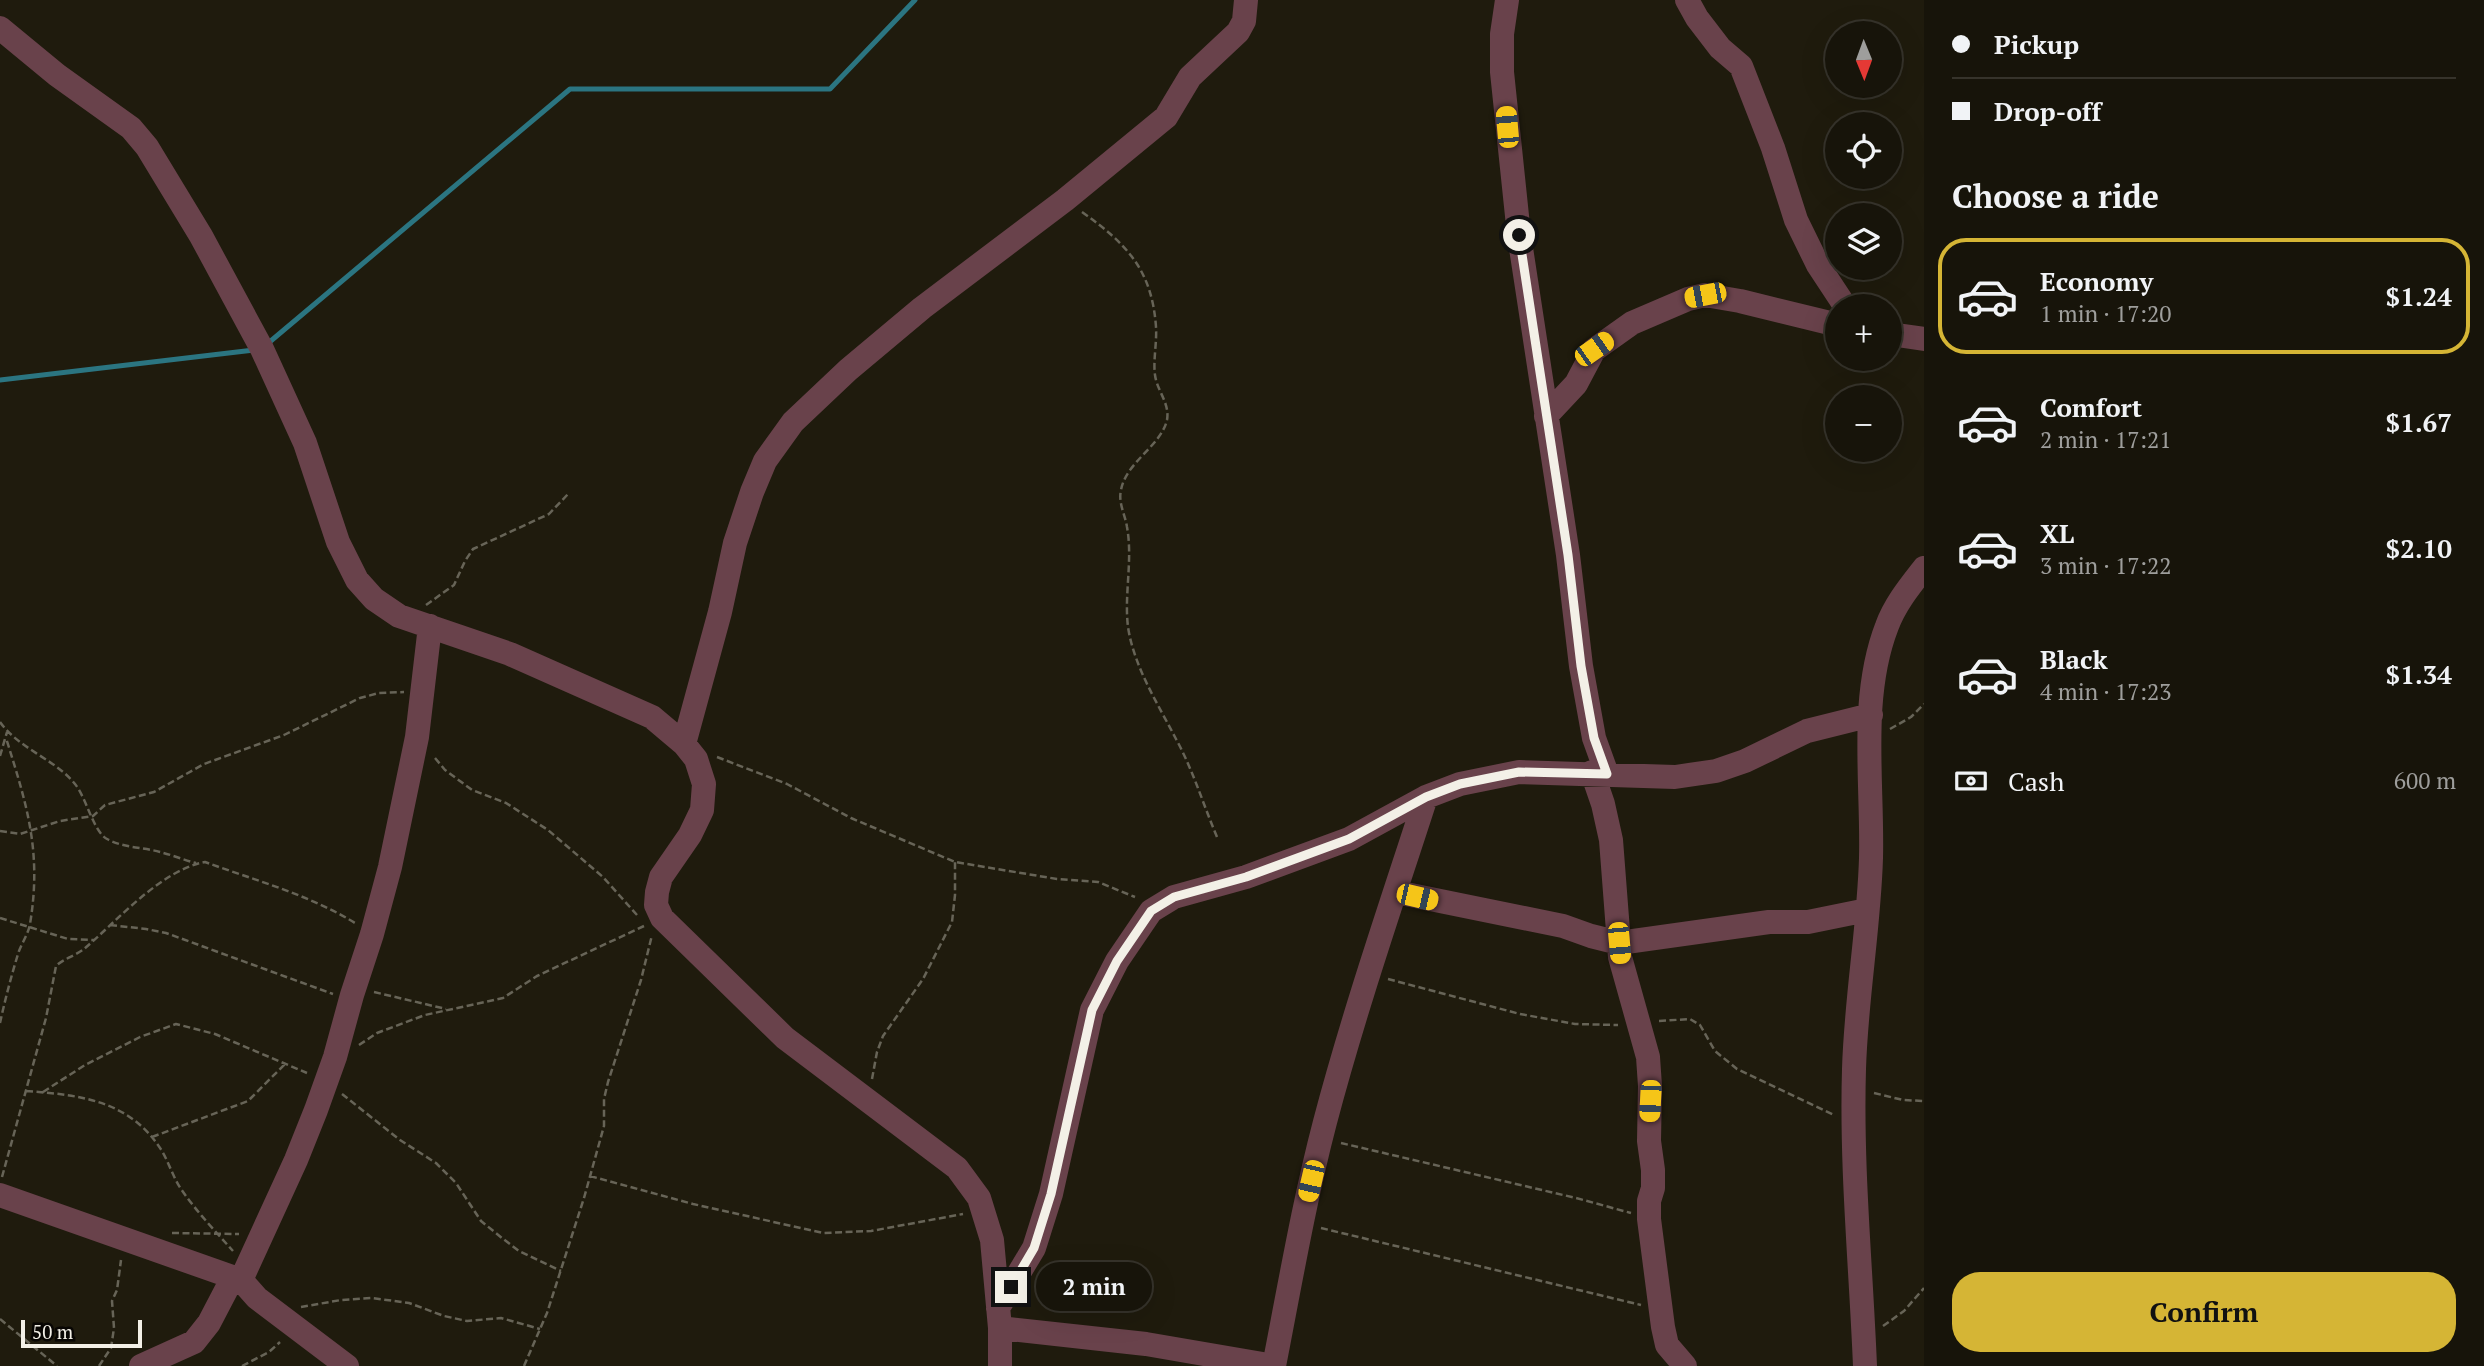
<!DOCTYPE html>
<html lang="en">
<head>
<meta charset="utf-8">
<style>
  :root { --surface:#17140a; --page:#201d13; --text:#f1f3f6; --muted:#9e9e9c; --line:#36332b; --accent:#d5b535 }
  body { margin:0; font-family:"PT Serif",serif; background:var(--page); color:var(--text); height:100vh; display:flex; flex-direction:column; font-size:26px; white-space:nowrap }
  * { box-sizing:border-box; margin:0 }
  p { font-size:23px; color:var(--muted) }
  .icon { flex:none; width:38px; height:38px; fill:none; stroke:currentColor; stroke-width:2; stroke-linecap:round; stroke-linejoin:round }
  .map { position:relative; flex:1; overflow:hidden }
  .details { display:flex; flex-direction:column; background:var(--surface); width:560px }
  .details>* { flex:none }
  .top-card { display:grid; align-content:center; height:154px; padding:0 28px; background:var(--surface) }
  .needle { width:46px; rotate:179deg }
  .tools { position:absolute; left:1825px; top:21px; display:grid; gap:14px }
  .tools a { display:grid; place-items:center; width:77px; height:77px; border-radius:50%; background:var(--surface); box-shadow:0 7px 28px #0002,0 0 0 2px var(--line); font-size:35px }
  .scale { position:absolute; left:21px; bottom:18px; width:121px; box-sizing:border-box; padding-left:7px; border:4px solid #f3f0e7; border-top:0; font-size:19px; line-height:24px; white-space:nowrap; color:#f3f0e7; -webkit-text-stroke:5px #080603; paint-order:stroke }
  .end { position:absolute; width:32px; height:32px; margin:-16px; border:9px solid #f3f0e7; background:#111; box-shadow:0 0 0 4px #111 }
  .from { border-radius:50% }
  .bubble { position:absolute; height:49px; border-radius:24px; background:var(--surface); box-shadow:0 7px 28px #0002,0 0 0 2px var(--line); font-size:23px; font-weight:600; line-height:49px; text-align:center }
  .car { position:absolute; width:21px; height:42px; margin:-21px -10px; border-radius:9px; box-shadow:0 0 5px 2px #0007; background:linear-gradient(#f5c518 24%,#345 0 40%,#f5c518 0 76%,#345 0 86%,#f5c518 0) }
  .top-card b { display:flex; align-items:center; gap:24px; height:66px; font-size:26px }
  .top-card b+b { border-top:2px solid var(--line) }
  .top-card i { width:18px; height:18px; background:var(--text) }
  ul { padding:0; list-style:none }
  li { display:flex; align-items:center; gap:21px; height:116px; margin:0 14px 10px; padding:0 14px; border:4px solid transparent; border-radius:28px }
  li div { flex:1 }
  li b { display:block; font-size:26px }
  li em { font-style:normal; font-weight:600 }
  li.current { border-color:var(--accent) }
  li>.icon { width:63px; height:63px; stroke-width:1.5 }
  h2 { padding:0 28px; font-size:32px; line-height:84px }
  .pay { display:flex; align-items:center; gap:18px; height:77px; padding:0 28px; font-size:26px }
  .pay p { margin-inline-start:auto }
  .primary-button { display:flex; gap:14px; margin-top:auto; padding:14px 28px }
  .primary-button a { flex:1; height:80px; border-radius:28px; background:var(--accent); color:#111; font-size:28px; font-weight:600; line-height:80px; text-align:center }
  main { display:flex; flex:1; min-height:0 }
  .map>svg:first-child { display:block }
  .lines { fill:none; stroke-linecap:round; stroke-linejoin:round }
  .stream { stroke:#2b7581; stroke-width:5 }
  .path { stroke:#676457; stroke-width:2.5; stroke-dasharray:7 3.5; stroke-linecap:butt }
  .minor { stroke:#69424b; stroke-width:24 }
  .route { stroke:#f3f0e7; stroke-width:9 }
</style>
</head>
<body>
<main>
<div class="map">
<svg width="1924" height="1366" viewBox="0 0 1924 1366">
  <rect width="100%" height="100%" fill="#1f1b0d"/>
  <g class="lines">
    <path class="stream" d="M266,345L570,89H830L915,0
      M0,380L254,350"/>
    <path class="path" d="M1082,212C1127,244 1152,270 1156,327C1157,343 1153,360 1155,375C1157,391 1170,403 1167,420C1161,446 1126,462 1121,490C1118,503 1125,514 1127,527C1133,560 1124,594 1128,627C1134,667 1158,704 1176,739C1193,770 1203,804 1217,837
      M426,605L454,585L465,561L473,549L549,514L569,493
      M0,722C19,749 55,759 75,784C87,799 93,831 107,839C123,848 143,847 160,852C172,855 184,860 196,863
      M1890,729L1911,717L1924,704
      M0,756L7,732
      M717,757L787,784L851,818L955,862L1057,879L1098,882L1135,897
      M435,758L445,770L472,790L506,803L548,830L603,877L637,915
      M0,831L20,834L60,821L93,816L105,805L154,792L204,764L284,735L360,698L379,693L404,692
      M0,918L68,939L94,940
      M110,925L146,929L166,933L333,994
      M1388,979L1520,1014L1575,1024L1618,1025
      M374,992L446,1009
      M1659,1021L1690,1019L1700,1025L1715,1051L1737,1069L1834,1115
      M0,1023C5,1000 11,977 18,954C21,944 28,935 30,924C42,852 27,805 6,738
      M359,1045L377,1033L425,1015L503,998L537,976L644,926
      M872,1079L877,1052L883,1036L923,979L952,922L955,895V862
      M26,1091C80,1095 130,1100 162,1151C169,1163 173,1177 181,1189C196,1211 216,1232 233,1251
      M43,1092L85,1065L140,1037L176,1024L215,1034L307,1073
      M1874,1093L1903,1100L1924,1101
      M342,1094L400,1140L436,1163L456,1183L481,1221L502,1238L519,1251L561,1271
      M152,1137L248,1101L285,1064
      M1341,1143L1576,1198L1631,1213
      M590,1176L693,1204L823,1233L871,1231L963,1214
      M2,1177L46,1018L56,966C63,959 75,956 84,949C117,921 161,870 205,862C254,880 310,895 355,923
      M1321,1228L1641,1305
      M172,1233L239,1234
      M301,1307L341,1300L372,1298L409,1303L444,1316L467,1321L501,1318L540,1329
      M0,1319L57,1366
      M1883,1326L1904,1311L1924,1288
      M99,1366L111,1348L114,1328L112,1301L117,1290L121,1260
      M242,1366L269,1352L280,1342
      M524,1366L547,1313L584,1198L604,1126V1099L608,1082L641,980L652,935"/>
    <path class="minor" d="M1507,0L1502,34V72L1519,235L1568,555L1581,666L1594,738L1607,774
      M1687,0L1697,18L1720,48L1741,66L1773,148L1796,220L1818,265L1845,306
      M0,28L57,75L131,128L147,147L201,236L262,349L305,443L338,542L357,580L374,599L399,616L510,654L652,717L684,744L696,759L704,784L702,810L690,835L661,877L657,892L656,905L662,918L785,1038L957,1168L979,1198L992,1240L1000,1328V1366
      M1890,334L1924,339
      M1546,416L1576,384L1594,350L1632,323L1688,299L1705,295L1740,301L1838,325
      M684,744L720,612L735,543L752,492L765,461L793,422L848,370L922,308L1065,200L1166,117L1190,77L1238,32L1244,21L1246,0
      M1592,772L1603,804L1611,840L1620,957L1648,1057L1650,1086L1649,1141L1653,1170V1188L1649,1201V1219L1663,1327L1667,1345L1685,1366
      M1396,892L1563,926L1591,936L1619,943L1769,922H1808L1867,910
      M0,1195L241,1280L257,1298L347,1366
      M241,1280L296,1160L316,1110L335,1057L352,995L372,934L390,867L417,737L430,626
      M998,1308L1034,1248L1051,1194L1092,1010L1117,961L1151,911L1174,897L1246,877L1349,839L1426,797L1460,784L1519,772L1675,777L1716,771L1745,761L1807,731L1871,715
      M1000,1328L1146,1344L1274,1366
      M141,1366L194,1342L209,1323L233,1277
      M1274,1366C1290,1284 1304,1202 1325,1122C1354,1012 1391,905 1426,797
      M1865,1366C1861,1267 1851,1168 1854,1069C1856,998 1869,928 1871,858C1873,783 1859,698 1887,626C1895,604 1910,586 1924,568"/>
  </g>
  <g class="lines">
    <path class="route" d="M1011,1287L1034,1248L1051,1194L1092,1010L1117,961L1151,911L1174,897L1246,877L1349,839L1426,797L1460,784L1519,772L1607,774L1594,738L1581,666L1568,555L1519,235"/>
  </g>
</svg>
<div class="tools">
<a><svg class="needle" viewBox="-14 -14 28 28"><path d="M0-13l5 13h-10z" fill="#e53935"/><path d="M0 13l5-13h-10z" fill="#9e9e9c"/></svg></a>
<a><svg class="icon" aria-label="locate" viewBox="0 0 24 24"><circle cx="12" cy="12" r="6"/><path d="M12 2v4M12 18v4M2 12h4M18 12h4"/></svg></a>
<a><svg class="icon" aria-label="layers" viewBox="0 0 24 24"><path d="M12 4l9 5-9 5-9-5zM3 14l9 5 9-5"/></svg></a>
<a>+</a>
<a>−</a>
</div>
<div class="scale">50 m</div>
<i class="end from" style="left:1519px;top:235px"></i>
<i class="end" style="left:1011px;top:1287px"></i>
<div class="bubble" style="left:1036px;top:1262px;width:116px">2 min</div>
<i class="car" style="left:1507px;top:127px;rotate:355deg"></i>
<i class="car" style="left:1705px;top:295px;rotate:259deg"></i>
<i class="car" style="left:1594px;top:349px;rotate:55deg"></i>
<i class="car" style="left:1417px;top:897px;rotate:103deg"></i>
<i class="car" style="left:1619px;top:943px;rotate:175deg"></i>
<i class="car" style="left:1650px;top:1101px;rotate:183deg"></i>
<i class="car" style="left:1311px;top:1181px;rotate:193deg"></i>
</div>
<section class="details">
<div class="top-card">
<b><i class="from"></i>Pickup</b>
<b><i></i>Drop-off</b>
</div>
<h2>Choose a ride</h2>
<ul>
<li class="current"><svg class="icon" aria-label="car" viewBox="0 0 24 24"><path d="M5 17H2v-5l4-1 3-4h7l3 4 3 1v5h-3M9 17h6M6 11h13"/><circle cx="7" cy="17" r="2"/><circle cx="17" cy="17" r="2"/></svg><div><b>Economy</b><p>1 min · 17:20</p></div><em>$1.24</em></li>
<li><svg class="icon" aria-label="car" viewBox="0 0 24 24"><path d="M5 17H2v-5l4-1 3-4h7l3 4 3 1v5h-3M9 17h6M6 11h13"/><circle cx="7" cy="17" r="2"/><circle cx="17" cy="17" r="2"/></svg><div><b>Comfort</b><p>2 min · 17:21</p></div><em>$1.67</em></li>
<li><svg class="icon" aria-label="car" viewBox="0 0 24 24"><path d="M5 17H2v-5l4-1 3-4h7l3 4 3 1v5h-3M9 17h6M6 11h13"/><circle cx="7" cy="17" r="2"/><circle cx="17" cy="17" r="2"/></svg><div><b>XL</b><p>3 min · 17:22</p></div><em>$2.10</em></li>
<li><svg class="icon" aria-label="car" viewBox="0 0 24 24"><path d="M5 17H2v-5l4-1 3-4h7l3 4 3 1v5h-3M9 17h6M6 11h13"/><circle cx="7" cy="17" r="2"/><circle cx="17" cy="17" r="2"/></svg><div><b>Black</b><p>4 min · 17:23</p></div><em>$1.34</em></li>
</ul>
<div class="pay"><svg class="icon" aria-label="cash" viewBox="0 0 24 24"><path d="M3 7h18v10H3z"/><circle cx="12" cy="12" r="2"/></svg>Cash<p>600 m</p></div>
<div class="primary-button"><a>Confirm</a></div>
</section>
</main>
</body>
</html>
